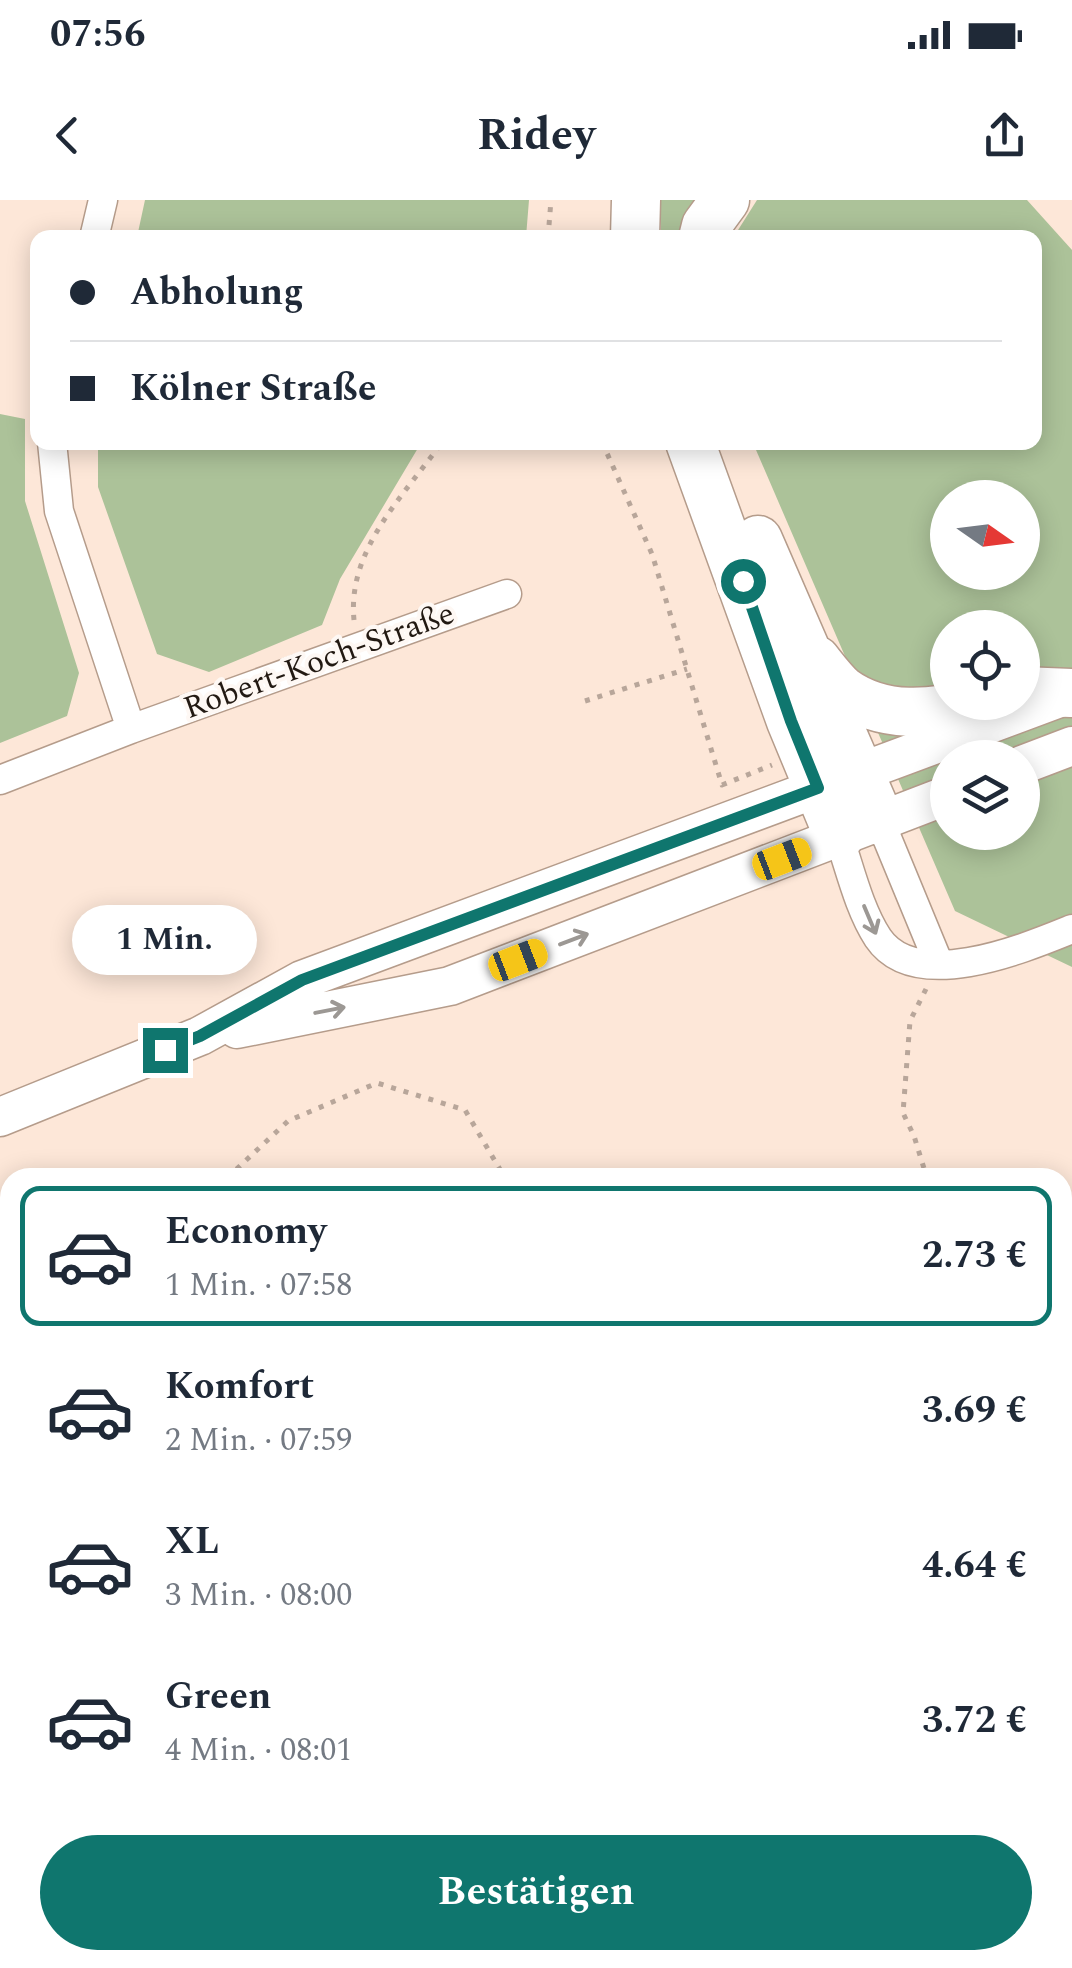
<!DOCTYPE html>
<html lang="de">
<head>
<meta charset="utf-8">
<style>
  :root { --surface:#fff; --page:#f2f2f3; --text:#1f2937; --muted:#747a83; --line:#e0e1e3; --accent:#0f766e }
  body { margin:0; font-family:Spectral,serif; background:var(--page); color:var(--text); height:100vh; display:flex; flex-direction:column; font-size:38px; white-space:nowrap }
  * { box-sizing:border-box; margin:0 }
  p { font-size:32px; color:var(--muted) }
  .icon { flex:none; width:55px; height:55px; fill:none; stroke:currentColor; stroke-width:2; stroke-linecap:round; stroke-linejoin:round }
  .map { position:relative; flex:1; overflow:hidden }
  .panel { position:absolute; left:0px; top:968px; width:1072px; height:802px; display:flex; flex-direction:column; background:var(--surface); border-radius:30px 30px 0 0; box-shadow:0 5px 25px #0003 }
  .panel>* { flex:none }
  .guide { position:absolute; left:30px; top:30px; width:1012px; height:220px; border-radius:20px; box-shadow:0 5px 25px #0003; display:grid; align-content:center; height:220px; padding:0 40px; background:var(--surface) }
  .needle { width:65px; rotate:104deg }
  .tools { position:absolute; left:930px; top:280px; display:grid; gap:20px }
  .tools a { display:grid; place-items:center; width:110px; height:110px; border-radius:50%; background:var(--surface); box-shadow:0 5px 25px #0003; font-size:50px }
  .end { position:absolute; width:45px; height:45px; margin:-22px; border:12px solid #0f766e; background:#fff; box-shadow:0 0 0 5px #fff }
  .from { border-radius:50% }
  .bubble { position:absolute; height:70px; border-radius:35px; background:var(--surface); box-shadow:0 5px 25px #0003; font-size:32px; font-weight:700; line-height:70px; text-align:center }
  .car { position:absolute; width:30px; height:60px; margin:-30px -15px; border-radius:12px; box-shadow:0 0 8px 2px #0007; background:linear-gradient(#f5c518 24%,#345 0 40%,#f5c518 0 76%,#345 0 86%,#f5c518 0) }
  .guide b { display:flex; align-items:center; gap:35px; height:95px; font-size:38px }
  .guide b+b { border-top:2px solid var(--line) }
  .guide i { width:25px; height:25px; background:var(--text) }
  ul { padding:18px 0 0; list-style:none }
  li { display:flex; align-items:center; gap:30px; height:140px; margin:0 20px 15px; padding:0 20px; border:5px solid transparent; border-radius:20px }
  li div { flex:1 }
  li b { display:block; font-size:38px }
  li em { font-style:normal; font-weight:700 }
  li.on { border-color:var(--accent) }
  li>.icon { width:90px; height:90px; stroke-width:1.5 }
  .button { display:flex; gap:20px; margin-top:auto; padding:20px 40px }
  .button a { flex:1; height:115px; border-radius:60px; background:var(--accent); color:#fff; font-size:40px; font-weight:700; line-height:115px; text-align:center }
  .status { display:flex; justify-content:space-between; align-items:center; height:70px; padding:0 50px; background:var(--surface); direction:ltr }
  .status svg { height:28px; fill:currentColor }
  header { display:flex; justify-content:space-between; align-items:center; height:130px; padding:0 40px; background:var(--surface); font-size:45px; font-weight:700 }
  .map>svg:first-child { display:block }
  .green { fill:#acc299; fill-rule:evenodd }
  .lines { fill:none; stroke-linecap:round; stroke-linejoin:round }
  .service-casing { stroke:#b59c8b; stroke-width:18 }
  .minor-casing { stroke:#b59c8b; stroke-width:31 }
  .secondary-casing { stroke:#b59c8b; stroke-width:41 }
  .motorway-casing { stroke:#b59c8b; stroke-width:51 }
  .path { stroke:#b8a69a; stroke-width:5; stroke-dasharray:5 8; stroke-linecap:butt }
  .service { stroke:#fff; stroke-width:14 }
  .minor { stroke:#fff; stroke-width:28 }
  .secondary { stroke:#fff; stroke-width:38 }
  .motorway { stroke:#fff; stroke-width:48 }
  .oneway { stroke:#9c9894 }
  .route { stroke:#0f766e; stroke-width:12 }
  .labels { text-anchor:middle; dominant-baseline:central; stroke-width:8; stroke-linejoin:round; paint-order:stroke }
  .street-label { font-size:32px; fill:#221912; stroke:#fef8f4 }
</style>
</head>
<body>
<div class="status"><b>07:56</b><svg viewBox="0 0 49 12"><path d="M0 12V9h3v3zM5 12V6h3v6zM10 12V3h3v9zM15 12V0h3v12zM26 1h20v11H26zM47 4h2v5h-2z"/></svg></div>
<header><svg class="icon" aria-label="back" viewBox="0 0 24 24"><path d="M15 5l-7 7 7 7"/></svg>Ridey<svg class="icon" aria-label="share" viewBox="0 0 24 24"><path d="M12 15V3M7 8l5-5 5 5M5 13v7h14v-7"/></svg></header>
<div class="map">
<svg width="1072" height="1768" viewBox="0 0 1072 1768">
  <rect width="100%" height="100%" fill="#fde7d8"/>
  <path class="green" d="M145,0H529L526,37H137Z
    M661,0H703L690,37H661Z
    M757,0H1027L1072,50V767L955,711L753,243L1035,242V38H733ZM948,298H1022V372H948ZM948,428H1022V502H948ZM948,558H1022V632H948Z
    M0,214L25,219V301L79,473L67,516L0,543Z
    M98,243V242L421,243L340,379L322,425L209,472L157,454L98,287Z"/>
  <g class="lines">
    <defs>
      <path id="service" d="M0,1116L10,1111
        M1062,1243L1072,1266
        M0,1305L10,1302
        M0,1467L10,1493
        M112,1760L115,1768
        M909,1760L917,1768"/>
      <path id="minor" d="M94,38L103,0
        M131,529L507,394
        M0,580L131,529L59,311L52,242
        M880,621L939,764
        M839,637C850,669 859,709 878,738C916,794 1025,748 1072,729"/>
      <path id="secondary" d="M1022,565L1072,546
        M237,829L450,786L948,595
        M0,917L200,836L302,780L1065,496"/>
      <path id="motorway" d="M635,38L636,0
        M703,38L706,26L725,0
        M690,242L791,521L839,637
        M758,340L880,621
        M816,460C824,470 833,482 842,490C883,520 932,514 979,502
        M1022,491L1071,493"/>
    </defs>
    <use href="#service" class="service-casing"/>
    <use href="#minor" class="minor-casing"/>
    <use href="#secondary" class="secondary-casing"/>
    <use href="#motorway" class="motorway-casing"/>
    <path class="path" d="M548,38L551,0
      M602,242L652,354L722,585L772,565
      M354,420C347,349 404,296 442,242
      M585,501L687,469
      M926,789L910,821L903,913L914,936L927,978
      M227,978L288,921L377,883L465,910L505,978
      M1062,1052L1072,1049
      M0,1731L10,1727"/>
    <use href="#service" class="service"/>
    <use href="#minor" class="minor"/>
    <use href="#secondary" class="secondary"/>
    <use href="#motorway" class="motorway"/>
  </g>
  <defs><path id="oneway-shaft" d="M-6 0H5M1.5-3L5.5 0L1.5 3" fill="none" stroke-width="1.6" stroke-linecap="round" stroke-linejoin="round" transform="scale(2.5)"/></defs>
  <g class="oneway">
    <use href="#oneway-shaft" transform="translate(870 720) rotate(67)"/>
    <use href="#oneway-shaft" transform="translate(574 739) rotate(-21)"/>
    <use href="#oneway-shaft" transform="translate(330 810) rotate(-11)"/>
  </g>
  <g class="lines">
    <path class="route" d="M165,850L200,836L302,780L818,588L791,521L743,381"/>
  </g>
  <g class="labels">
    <g class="street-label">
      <text transform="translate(319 461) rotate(-20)">Robert-Koch-Straße</text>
    </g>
  </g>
</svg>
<div class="tools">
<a><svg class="needle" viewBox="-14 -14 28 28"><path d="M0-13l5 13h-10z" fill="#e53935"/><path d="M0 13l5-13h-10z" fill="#747a83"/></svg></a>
<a><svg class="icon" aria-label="locate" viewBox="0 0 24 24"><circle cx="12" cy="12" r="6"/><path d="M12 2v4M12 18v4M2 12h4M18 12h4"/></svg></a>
<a><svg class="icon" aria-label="layers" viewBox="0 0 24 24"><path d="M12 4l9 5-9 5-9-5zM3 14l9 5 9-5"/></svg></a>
</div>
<i class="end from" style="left:743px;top:381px"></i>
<i class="end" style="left:165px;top:850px"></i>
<div class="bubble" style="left:72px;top:705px;width:185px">1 Min.</div>
<i class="car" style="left:782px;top:659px;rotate:69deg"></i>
<i class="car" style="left:518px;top:760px;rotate:69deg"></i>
<div class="guide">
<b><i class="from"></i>Abholung</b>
<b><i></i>Kölner Straße</b>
</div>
<section class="panel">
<ul>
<li class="on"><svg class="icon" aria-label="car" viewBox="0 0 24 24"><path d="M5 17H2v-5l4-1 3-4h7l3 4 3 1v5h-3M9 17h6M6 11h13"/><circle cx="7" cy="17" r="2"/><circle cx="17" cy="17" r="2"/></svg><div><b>Economy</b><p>1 Min. · 07:58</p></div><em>2.73 €</em></li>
<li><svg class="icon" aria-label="car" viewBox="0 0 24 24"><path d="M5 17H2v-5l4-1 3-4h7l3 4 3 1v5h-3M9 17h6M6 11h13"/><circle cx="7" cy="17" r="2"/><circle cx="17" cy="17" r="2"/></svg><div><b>Komfort</b><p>2 Min. · 07:59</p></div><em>3.69 €</em></li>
<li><svg class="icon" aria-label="car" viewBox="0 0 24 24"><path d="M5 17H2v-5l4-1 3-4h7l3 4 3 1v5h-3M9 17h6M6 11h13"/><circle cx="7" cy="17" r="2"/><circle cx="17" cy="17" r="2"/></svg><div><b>XL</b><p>3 Min. · 08:00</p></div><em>4.64 €</em></li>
<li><svg class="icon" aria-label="car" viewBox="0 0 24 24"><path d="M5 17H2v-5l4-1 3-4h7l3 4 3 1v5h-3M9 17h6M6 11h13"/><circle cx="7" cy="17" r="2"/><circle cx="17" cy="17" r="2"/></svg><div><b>Green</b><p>4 Min. · 08:01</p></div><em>3.72 €</em></li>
</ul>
<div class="button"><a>Bestätigen</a></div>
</section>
</div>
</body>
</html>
